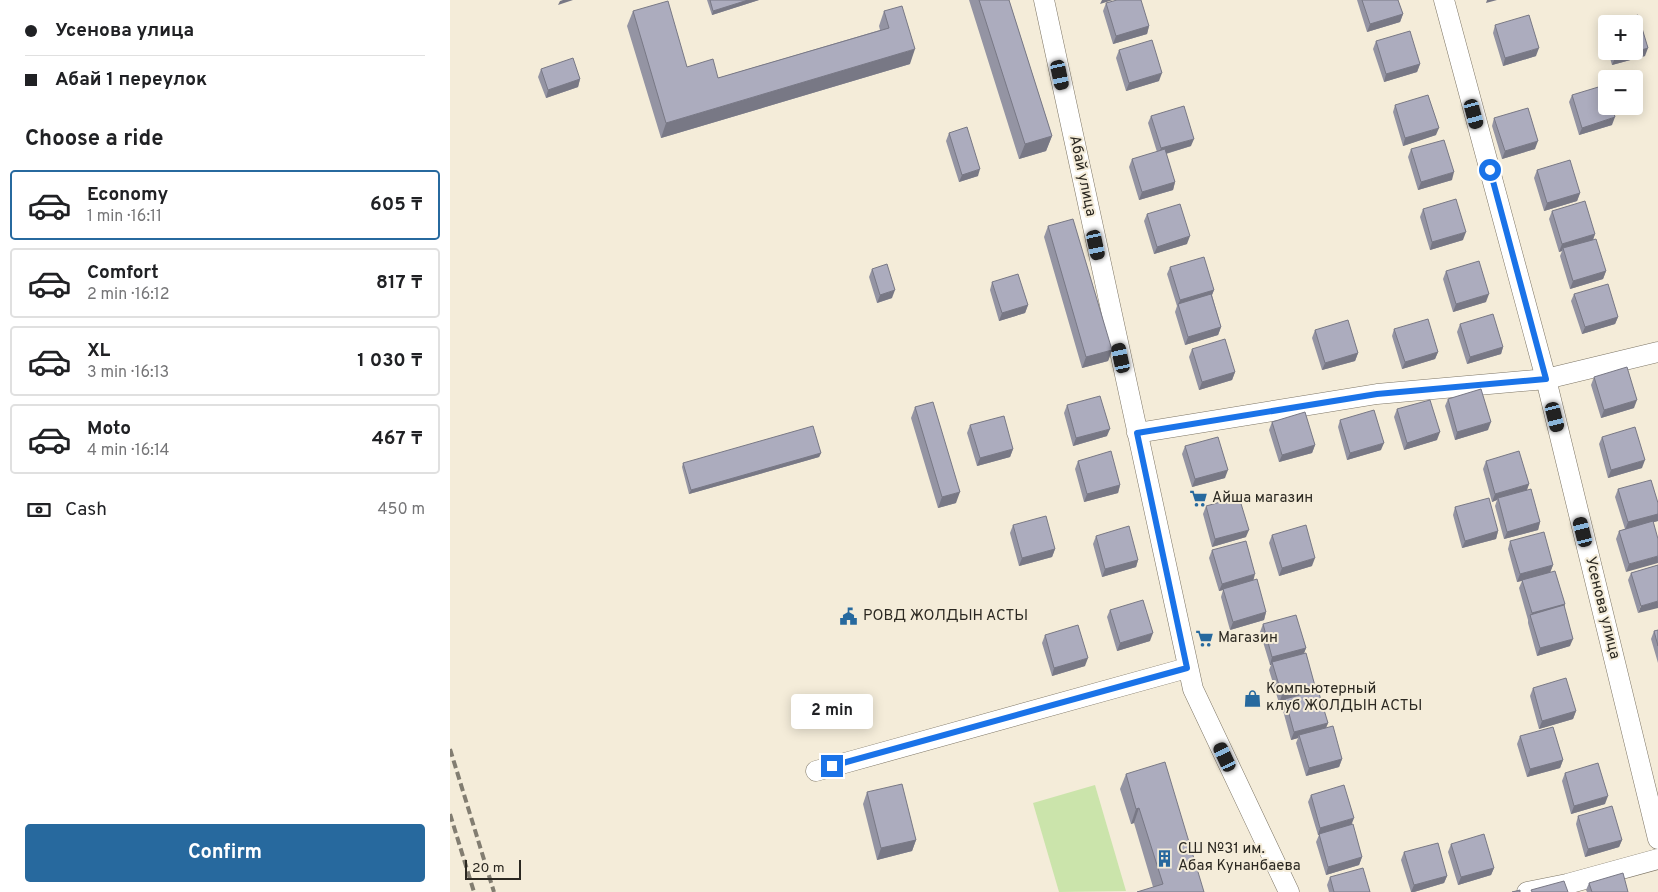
<!DOCTYPE html>
<html lang="en">
<head>
<meta charset="utf-8">
<style>
  :root { --surface:#fff; --page:#f2f2f2; --text:#202124; --muted:#757577; --line:#e0e0e0; --accent:#27699e }
  body { margin:0; font-family:Overpass,sans-serif; background:var(--page); color:var(--text); height:100vh; display:flex; flex-direction:column; font-size:19px; white-space:nowrap }
  * { box-sizing:border-box; margin:0 }
  p { font-size:16px; color:var(--muted) }
  .icon { flex:none; width:28px; height:28px; fill:none; stroke:currentColor; stroke-width:2; stroke-linecap:round; stroke-linejoin:round }
  .map { position:relative; flex:1; overflow:hidden }
  .panel { display:flex; flex-direction:column; background:var(--surface); width:450px }
  .panel>* { flex:none }
  .banner { display:grid; align-content:center; height:110px; padding:0 25px; background:var(--surface) }
  .tools { position:absolute; left:1148px; top:15px; display:grid; gap:10px }
  .tools a { display:grid; place-items:center; width:45px; height:45px; border-radius:5px; background:var(--surface); box-shadow:0 2px 12px #0003; font-size:25px }
  .scale { position:absolute; left:15px; bottom:12px; width:56px; box-sizing:border-box; padding-left:5px; border:2px solid #2b2821; border-top:0; font-size:14px; line-height:18px; white-space:nowrap; color:#2b2821; -webkit-text-stroke:4px #f4ecd9; paint-order:stroke }
  .end { position:absolute; width:22px; height:22px; margin:-11px; border:6px solid #1a73e8; background:#fff; box-shadow:0 0 0 2px #fff }
  .from { border-radius:50% }
  .bubble { position:absolute; height:35px; border-radius:5px; background:var(--surface); box-shadow:0 2px 12px #0003; font-size:16px; font-weight:700; line-height:35px; text-align:center }
  .car { position:absolute; width:15px; height:30px; margin:-15px -8px; border-radius:6px; box-shadow:0 0 4px 1px #0007; background:linear-gradient(#222 24%,#8ab4d8 0 40%,#222 0 76%,#8ab4d8 0 86%,#222 0) }
  .banner b { display:flex; align-items:center; gap:18px; height:48px; font-size:19px }
  .banner b+b { border-top:1px solid var(--line) }
  .banner i { width:12px; height:12px; background:var(--text) }
  ul { padding:0; list-style:none }
  li { display:flex; align-items:center; gap:15px; height:70px; margin:0 10px 8px; padding:0 15px; border:2px solid var(--line); border-radius:5px }
  li div { flex:1 }
  li b { display:block; font-size:19px }
  li em { font-style:normal; font-weight:700 }
  li.selected { border-color:var(--accent) }
  li>.icon { width:45px; height:45px; stroke-width:1.5 }
  h2 { padding:0 25px; font-size:22px; line-height:60px }
  .pay { display:flex; align-items:center; gap:12px; height:55px; padding:0 25px; font-size:19px }
  .pay p { margin-inline-start:auto }
  .cta { display:flex; gap:10px; margin-top:auto; padding:10px 25px }
  .cta a { flex:1; height:58px; border-radius:5px; background:var(--accent); color:#fff; font-size:20px; font-weight:700; line-height:58px; text-align:center }
  main { display:flex; flex:1; min-height:0 }
  .map>svg:first-child { display:block }
  .green { fill:#cbe4ab }
  .lines { fill:none; stroke-linecap:round; stroke-linejoin:round }
  .street-casing { stroke:#7d7565; stroke-width:21 }
  .street { stroke:#fff; stroke-width:20 }
  .rail { stroke:#827d71; stroke-width:4; stroke-dasharray:8 4; stroke-linecap:butt }
  .wall { fill:#9494a3 }
  .shaded-wall { fill:#787885 }
  .building { fill:#acacbe; stroke:#787885 }
  .route { stroke:#1a73e8; stroke-width:6 }
  .labels { text-anchor:middle; dominant-baseline:central; stroke-width:4; stroke-linejoin:round; paint-order:stroke }
  .street-label { font-size:15px; fill:#2b2821; stroke:#f4ecd9 }
  .poi-label { font-size:15px; fill:#2b2821; stroke:#f4ecd9; text-anchor:start }
</style>
</head>
<body>
<main>
<section class="panel">
<div class="banner">
<b><i class="from"></i>Усенова улица</b>
<b><i></i>Абай 1 переулок</b>
</div>
<h2>Choose a ride</h2>
<ul>
<li class="selected"><svg class="icon" aria-label="car" viewBox="0 0 24 24"><path d="M5 17H2v-5l4-1 3-4h7l3 4 3 1v5h-3M9 17h6M6 11h13"/><circle cx="7" cy="17" r="2"/><circle cx="17" cy="17" r="2"/></svg><div><b>Economy</b><p>1 min · 16:11</p></div><em>605 ₸</em></li>
<li><svg class="icon" aria-label="car" viewBox="0 0 24 24"><path d="M5 17H2v-5l4-1 3-4h7l3 4 3 1v5h-3M9 17h6M6 11h13"/><circle cx="7" cy="17" r="2"/><circle cx="17" cy="17" r="2"/></svg><div><b>Comfort</b><p>2 min · 16:12</p></div><em>817 ₸</em></li>
<li><svg class="icon" aria-label="car" viewBox="0 0 24 24"><path d="M5 17H2v-5l4-1 3-4h7l3 4 3 1v5h-3M9 17h6M6 11h13"/><circle cx="7" cy="17" r="2"/><circle cx="17" cy="17" r="2"/></svg><div><b>XL</b><p>3 min · 16:13</p></div><em>1 030 ₸</em></li>
<li><svg class="icon" aria-label="car" viewBox="0 0 24 24"><path d="M5 17H2v-5l4-1 3-4h7l3 4 3 1v5h-3M9 17h6M6 11h13"/><circle cx="7" cy="17" r="2"/><circle cx="17" cy="17" r="2"/></svg><div><b>Moto</b><p>4 min · 16:14</p></div><em>467 ₸</em></li>
</ul>
<div class="pay"><svg class="icon" aria-label="cash" viewBox="0 0 24 24"><path d="M3 7h18v10H3z"/><circle cx="12" cy="12" r="2"/></svg>Cash<p>450 m</p></div>
<div class="cta"><a>Confirm</a></div>
</section>
<div class="map">
<svg width="1208" height="892" viewBox="0 0 1208 892">
  <rect width="100%" height="100%" fill="#f4ecd9"/>
  <path class="green" d="M645,785L676,891L609,892L583,803Z"/>
  <g class="lines">
    <defs>
      <path id="street" d="M594,0L743,689L839,892
        M994,0L1096,379L1208,839
        M687,433L927,394L1096,379L1208,352
        M366,771L737,668
        M1077,892L1117,884L1208,859"/>
    </defs>
    <use href="#street" class="street-casing"/>
    <use href="#street" class="street"/>
    <path class="rail" d="M0,749L44,892
      M0,814L24,892"/>
  </g>
  <path class="wall" d="M257,0H309L262,15Z
    M519,0H559L602,136L596,151L569,159Z
    M907,0H948L953,14L950,22L917,32Z
    M656,3L699,26L697,34L663,44L653,11Z
    M183,11L237,67L268,78L430,30L429,26L434,11L460,64L211,138L177,26Z
    M1156,24V47L1152,33L1155,25Z
    M1045,25L1086,56L1053,66L1043,33Z
    M926,41L970,64L967,72L934,82L923,49Z
    M669,50L709,81L676,91L666,58Z
    M1158,51H1184L1195,56L1162,65Z
    M91,69L130,79L128,87L96,98L88,77Z
    M1122,95L1162,125L1129,135L1119,102Z
    M945,105L986,135L953,146L943,112Z
    M701,116L741,146L716,154L725,182L723,190L689,200L679,167L682,159L707,152L698,123Z
    M1044,118L1085,149L1052,159L1042,126Z
    M499,133L528,176L509,182L496,141Z
    M961,149L1002,180L968,190L958,157Z
    M1087,170L1130,193L1127,201L1094,211L1084,178Z
    M973,209L1013,240L980,250L970,217Z
    M1102,211L1145,234L1143,240L1156,271L1153,279L1120,289L1110,256L1112,251L1109,252L1099,219Z
    M697,214L737,244L704,254L694,221Z
    M598,226L662,350L658,361L632,368L594,237Z
    M720,267L764,290L762,295L771,327L768,335L735,345L725,312L727,306L717,274Z
    M422,269L442,298L427,303L419,277Z
    M996,271L1036,302L1003,312L993,279Z
    M542,282L578,305L575,313L549,321L540,290Z
    M1124,294L1168,317L1165,324L1132,334L1121,301Z
    M1010,324L1053,347L1051,354L1017,364L1007,332Z
    M944,329L988,352L985,359L952,369L942,336Z
    M865,330L908,353L905,361L872,370L862,338Z
    M742,349L785,372L782,380L749,390L739,357Z
    M1144,377L1184,408L1151,418L1141,385Z
    M998,399L1038,430L1005,440L995,406Z
    M617,405L657,436L623,446L614,413Z
    M465,407L506,503L488,508L461,418Z
    M947,409L987,440L954,450L944,417Z
    M890,420L931,450L897,460L888,427Z
    M822,422L865,445L862,453L829,462L819,430Z
    M520,425L563,449L560,457L527,466L517,433Z
    M1152,437L1192,468L1158,478L1149,444Z
    M735,446L775,478L742,487L732,454Z
    M371,453L369,457L239,494L232,467L233,463Z
    M628,461L670,485L668,493L634,502L625,469Z
    M1036,461L1079,484L1077,490L1090,522L1088,530L1054,539L1045,506L1047,500L1042,502L1033,469Z
    M1168,489L1208,503V521L1203,522L1176,572L1166,539L1169,531L1175,529L1165,497Z
    M756,506L796,537L762,547L753,514Z
    M1005,507L1048,531L1046,539L1012,548L1003,515Z
    M563,525L605,549L602,557L569,566L560,533Z
    M822,535L862,566L829,576L819,543Z
    M646,536L688,560L686,567L652,577L643,544Z
    M1060,541L1103,565L1100,572L1115,604L1114,606L1120,646L1087,656L1078,623V620L1069,588L1072,581L1067,582L1058,549Z
    M762,550L803,580L816,612L814,620L780,630L771,597L773,590L769,591L759,558Z
    M1208,565L1188,613L1178,580L1181,573Z
    M660,610L700,641L667,651L657,617Z
    M813,624L856,648L854,653L865,686L863,691L878,723L876,728L892,759L889,767L856,776L846,743L848,738L841,740L832,707L834,701L829,703L819,670L821,665H820L810,632Z
    M1208,630V663L1201,639L1204,631Z
    M595,635L635,666L602,676L592,643Z
    M1083,688L1126,711L1123,719L1089,729L1080,696Z
    M1070,736L1113,760L1110,768L1077,777L1067,744Z
    M1115,773L1155,804L1121,814L1112,781Z
    M676,774L754,892L703,887L684,823L681,824L670,789Z
    M417,792L466,840L462,851L427,860L413,804Z
    M861,795L902,825L912,857L909,865L876,875L866,842L869,835H868L858,802Z
    M1128,816L1172,840L1169,847L1135,857L1126,824Z
    M1001,844L1044,868L1041,875L1008,885L998,852Z
    M954,852L997,876L994,883L964,892H961L951,860Z
    M880,877L920,892H879L877,885Z
    M1139,883L1178,892H1137L1136,890Z"/>
  <path class="shaded-wall" d="M113,0H123L108,5L110,1Z
    M298,0H309L262,15L263,11Z
    M652,0H663L650,4Z
    M1037,0H1047L1036,3Z
    M953,14L950,22L917,32L920,24Z
    M699,26L697,34L663,44L666,36Z
    M1089,48L1086,56L1053,66L1055,58Z
    M1198,48L1195,56L1162,65L1165,58Z
    M465,49L460,64L211,138L216,123Z
    M970,64L967,72L934,82L936,74Z
    M712,73L709,81L676,91L679,83Z
    M130,79L128,87L96,98L98,90Z
    M1165,117L1162,125L1129,135L1132,128Z
    M989,128L986,135L953,146L955,138Z
    M602,136L596,151L569,159L575,144Z
    M744,139L741,146L708,156L711,148Z
    M1088,141L1085,149L1052,159L1055,151Z
    M530,169L528,176L509,182L512,175Z
    M1004,172L1002,180L968,190L971,182Z
    M725,182L723,190L689,200L692,192Z
    M1130,193L1127,201L1094,211L1097,203Z
    M1016,232L1013,240L980,250L982,242Z
    M1145,234L1142,242L1113,248L1112,251L1109,252L1112,244Z
    M740,236L737,244L704,254L707,247Z
    M1156,271L1153,279L1120,289L1123,281Z
    M445,290L442,298L427,303L430,295Z
    M764,290L761,297L728,305L730,300Z
    M1039,294L1036,302L1003,312L1006,304Z
    M578,305L575,313L549,321L552,313Z
    M1168,317L1165,324L1132,334L1135,327Z
    M771,327L768,335L735,345L738,337Z
    M1053,347L1051,354L1017,364L1020,357Z
    M662,350L658,361L632,368L636,357Z
    M988,352L985,359L952,369L955,362Z
    M908,353L905,361L872,370L875,363Z
    M785,372L782,380L749,390L752,382Z
    M1187,400L1184,408L1151,418L1154,410Z
    M1041,422L1038,430L1005,440L1007,432Z
    M660,429L657,436L623,446L626,438Z
    M990,432L987,440L954,450L957,443Z
    M934,443L931,450L897,460L900,453Z
    M865,445L862,453L829,462L832,455Z
    M563,449L560,457L527,466L530,458Z
    M371,453L369,457L239,494L241,490Z
    M1195,460L1192,468L1158,478L1161,470Z
    M778,470L775,478L742,487L745,479Z
    M1079,484L1076,492L1048,498L1047,500L1042,502L1045,494Z
    M670,485L668,493L634,502L637,494Z
    M510,492L506,503L488,508L492,497Z
    M1208,514V521L1175,530L1178,522Z
    M1090,522L1088,530L1054,539L1057,532Z
    M799,530L796,537L762,547L765,539Z
    M1048,531L1046,539L1012,548L1015,541Z
    M605,549L602,557L569,566L572,558Z
    M1208,556V563L1176,572L1179,564Z
    M865,558L862,566L829,576L832,568Z
    M688,560L686,567L652,577L655,569Z
    M1103,565L1100,573L1067,582L1070,574Z
    M805,574L803,582L773,589V590L769,591L772,584Z
    M1208,601V608L1188,613L1191,606Z
    M1115,604L1112,612L1081,616L1082,613Z
    M816,612L814,620L780,630L783,622Z
    M703,633L700,641L667,651L670,643Z
    M1123,639L1120,646L1087,656L1090,648Z
    M856,648L853,656L822,662L821,665H820L822,657Z
    M638,658L635,666L602,676L604,668Z
    M865,686L862,693L835,699L834,701L829,703L832,695Z
    M1126,711L1123,719L1089,729L1092,721Z
    M878,723L875,730L849,735L848,738L841,740L844,732Z
    M892,759L889,767L856,776L859,768Z
    M1113,760L1110,768L1077,777L1080,769Z
    M1158,796L1155,804L1121,814L1124,806Z
    M689,808L684,823L681,824L686,809Z
    M904,818L901,826L868,835L870,828Z
    M466,840L462,851L427,860L431,848Z
    M1172,840L1169,847L1135,857L1138,849Z
    M912,857L909,865L876,875L878,867Z
    M1044,868L1041,875L1008,885L1011,877Z
    M997,876L994,883L964,892H961L964,885Z"/>
  <path class="building" d="M260,0H298L263,11Z
    M529,0H559L602,136L575,144Z
    M667,0H691L699,26L666,36L656,3Z
    M912,0H948L953,14L920,24Z
    M218,1L237,67L263,59L268,78L439,28L434,11L452,6L465,49L216,123L183,11Z
    M1079,15L1089,48L1055,58L1045,25Z
    M1188,15L1198,48L1165,58L1163,51H1184V24H1158Z
    M960,31L970,64L936,74L926,41Z
    M702,40L712,73L679,83L669,50Z
    M123,58L130,79L98,90L91,69Z
    M1155,85L1156,88V106H1162L1165,117L1132,128L1122,95Z
    M978,95L989,128L955,138L945,105Z
    M734,106L744,139L711,148L701,116Z
    M1078,108L1088,141L1055,151L1044,118Z
    M517,127L530,169L512,175L499,133Z
    M994,140L1004,172L971,182L961,149Z
    M715,149L725,182L692,192L682,159Z
    M1120,160L1130,193L1097,203L1087,170Z
    M1006,199L1016,232L982,242L973,209Z
    M1135,201L1145,234L1112,244L1102,211Z
    M730,204L740,236L707,247L697,214Z
    M623,219L662,350L636,357L598,226Z
    M1146,239L1156,271L1123,281L1113,248Z
    M754,257L764,290L730,300L720,267Z
    M1029,261L1039,294L1006,304L996,271Z
    M437,264L445,290L430,295L422,269Z
    M568,274L578,305L552,313L542,282Z
    M1158,284L1168,317L1135,327L1124,294Z
    M761,294L771,327L738,337L728,304Z
    M1043,314L1053,347L1020,357L1010,324Z
    M978,319L988,352L955,362L944,329Z
    M898,320L908,353L875,363L865,330Z
    M775,339L785,372L752,382L742,349Z
    M1177,367L1187,400L1154,410L1144,377Z
    M1031,389L1041,422L1007,432L998,399Z
    M650,396L660,429L626,438L617,405Z
    M980,400L990,432L957,443L947,409Z
    M483,402L510,492L492,497L465,407Z
    M924,410L934,443L900,453L890,420Z
    M855,412L865,445L832,455L822,422Z
    M554,416L563,449L530,458L520,425Z
    M363,426L371,453L241,490L233,463Z
    M1185,427L1195,460L1161,470L1152,437Z
    M768,437L778,470L745,479L735,446Z
    M661,451L670,485L637,494L628,461Z
    M1069,451L1079,484L1045,494L1036,461Z
    M1201,480L1208,503V514L1178,522L1168,489Z
    M1081,489L1090,522L1057,532L1048,498Z
    M789,497L799,530L765,539L756,506Z
    M1039,498L1048,531L1015,541L1005,507Z
    M596,516L605,549L572,558L563,525Z
    M1203,521L1208,539V556L1179,564L1169,531Z
    M856,525L865,558L832,568L822,535Z
    M679,526L688,560L655,569L646,536Z
    M1094,532L1103,565L1070,574L1060,541Z
    M796,541L805,574L772,584L762,550Z
    M1208,565V601L1191,606L1181,573Z
    M1105,571L1115,604L1082,613L1072,580Z
    M807,579L816,612L783,622L773,589Z
    M693,600L703,633L670,643L660,610Z
    M1114,605L1123,639L1090,648L1080,615Z
    M846,615L856,648L822,657L813,624Z
    M628,625L638,658L604,668L595,635Z
    M1208,630V646L1204,631Z
    M856,653L865,686L832,695L822,662Z
    M1116,678L1126,711L1092,721L1083,688Z
    M868,690L878,723L844,732L835,699Z
    M883,726L892,759L859,768L849,735Z
    M1103,727L1113,760L1080,769L1070,736Z
    M715,762L754,892H687L713,884L689,808L686,809L676,774Z
    M1148,763L1158,796L1124,806L1115,773Z
    M452,784L466,840L431,848L417,792Z
    M894,785L904,818L870,828L861,795Z
    M1162,806L1172,840L1138,849L1128,816Z
    M903,824L912,857L878,867L869,834Z
    M1034,834L1044,868L1011,877L1001,844Z
    M988,843L997,876L964,885L954,852Z
    M913,868L920,892H884L880,877Z
    M1173,873L1178,892H1142L1139,883Z
    M1114,881L1118,892H1082L1081,890Z
    M1070,890V892H1062Z"/>
  <g class="lines">
    <path class="route" d="M382,766L737,668L687,433L927,394L1096,379L1040,170"/>
  </g>
  <defs>
    <symbol id="supermarket-bare" viewBox="-9 -9 18 18"><path d="M-6-5.5h2.5l.6 2H6L4.5 2H-2.5L-4.4-4H-6ZM-1.5 3.2a1.3 1.3 0 1 0 .1 0ZM3 3.2a1.3 1.3 0 1 0 .1 0Z" fill="#27699e" stroke="#f4ecd9" stroke-width="2.5" paint-order="stroke"/></symbol>
    <symbol id="civic-bare" viewBox="-9 -9 18 18"><path d="M-.6-6.5H3V-4.5H.6V-3L4-1V1h2V6H-6V1h2V-1L-.6-3ZM-1.2 2.5V6h2.4V2.5Z" fill="#27699e" stroke="#f4ecd9" stroke-width="2.5" paint-order="stroke"/></symbol>
    <symbol id="shop-bare" viewBox="-9 -9 18 18"><path d="M-5-2.5h2.3a2.7 3.5 0 0 1 5.4 0H5L5.5 6h-11ZM-1.5-2.5h3a1.5 2.3 0 0 0-3 0Z" fill="#27699e" stroke="#f4ecd9" stroke-width="2.5" paint-order="stroke"/></symbol>
    <symbol id="building-bare" viewBox="-9 -9 18 18"><path d="M-4-6H4V6H1V3H-1V6H-4ZM-2.5-4.3h1.7v1.8h-1.7ZM.8-4.3h1.7v1.8H.8ZM-2.5-1h1.7V.8h-1.7ZM.8-1h1.7V.8H.8Z" fill="#27699e" stroke="#f4ecd9" stroke-width="2.5" paint-order="stroke"/></symbol>
  </defs>
  <g fill-rule="evenodd">
    <use href="#supermarket-bare" x="736" y="486" width="25" height="25"/>
    <use href="#civic-bare" x="386" y="604" width="25" height="25"/>
    <use href="#supermarket-bare" x="742" y="626" width="25" height="25"/>
    <use href="#shop-bare" x="790" y="686" width="25" height="25"/>
    <use href="#building-bare" x="702" y="846" width="25" height="25"/>
  </g>
  <g class="labels">
    <g class="street-label">
      <text transform="translate(632 176) rotate(78)">Абай улица</text>
      <text transform="translate(1152 608) rotate(76)">Усенова улица</text>
    </g>
    <g class="poi-label">
      <text x="762" y="498">Айша магазин</text>
      <text x="413" y="616">РОВД ЖОЛДЫН АСТЫ</text>
      <text x="768" y="638">Магазин</text>
      <text x="816" y="689">Компьютерный<tspan x="816" dy="17">клуб ЖОЛДЫН АСТЫ</tspan></text>
      <text x="728" y="849">СШ №31 им.<tspan x="728" dy="17">Абая Кунанбаева</tspan></text>
    </g>
  </g>
</svg>
<div class="tools">
<a>+</a>
<a>−</a>
</div>
<div class="scale">20 m</div>
<i class="end from" style="left:1040px;top:170px"></i>
<i class="end" style="left:382px;top:766px"></i>
<div class="bubble" style="left:341px;top:694px;width:82px">2 min</div>
<i class="car" style="left:610px;top:75px;rotate:168deg"></i>
<i class="car" style="left:1024px;top:114px;rotate:165deg"></i>
<i class="car" style="left:646px;top:245px;rotate:168deg"></i>
<i class="car" style="left:671px;top:358px;rotate:348deg"></i>
<i class="car" style="left:1105px;top:417px;rotate:166deg"></i>
<i class="car" style="left:1133px;top:532px;rotate:346deg"></i>
<i class="car" style="left:775px;top:757px;rotate:335deg"></i>
</div>
</main>
</body>
</html>
